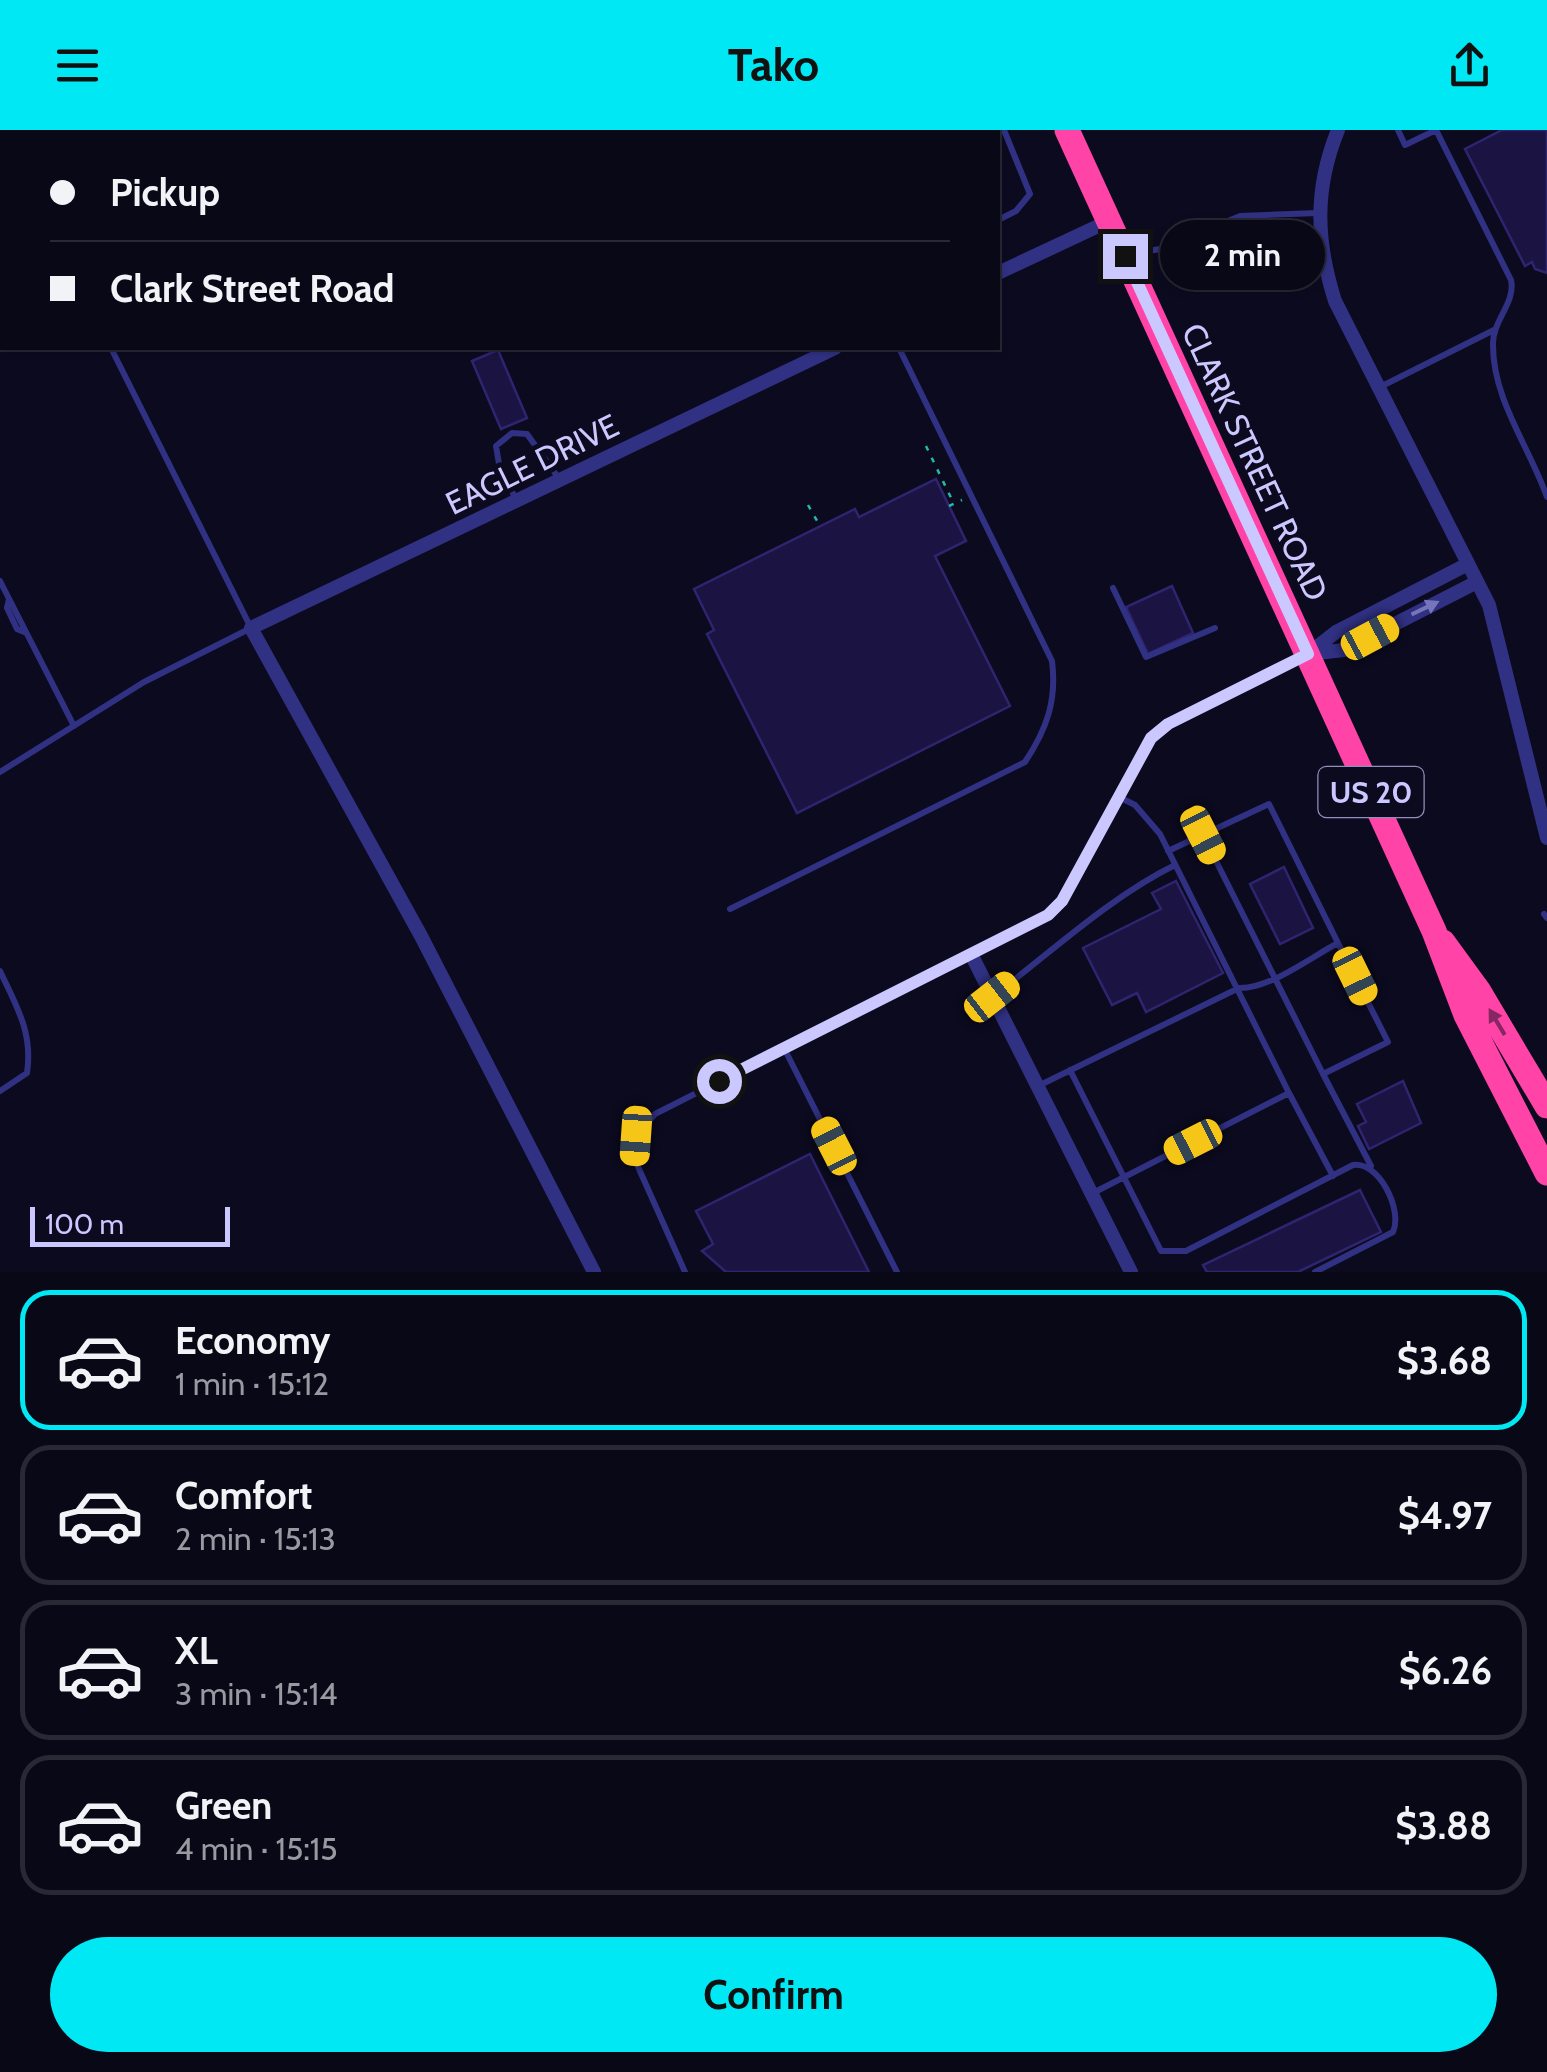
<!DOCTYPE html>
<html lang="en">
<head>
<meta charset="utf-8">
<style>
  :root { --surface:#090817; --page:#171624; --text:#f1f3f6; --muted:#999aa1; --line:#292936; --accent:#00e8f3 }
  body { margin:0; font-family:Cabin,sans-serif; background:var(--page); color:var(--text); height:100vh; display:flex; flex-direction:column; font-size:38px; white-space:nowrap }
  * { box-sizing:border-box; margin:0 }
  p { font-size:32px; color:var(--muted) }
  .icon { flex:none; width:55px; height:55px; fill:none; stroke:currentColor; stroke-width:2; stroke-linecap:round; stroke-linejoin:round }
  .map { position:relative; height:1142px; overflow:hidden }
  .side { display:flex; flex-direction:column; background:var(--surface); flex:1 }
  .side>* { flex:none }
  .banner { position:absolute; left:0px; top:0px; width:1000px; height:220px; box-shadow:0 2px 8px #0004,0 0 0 2px var(--line); display:grid; align-content:center; height:220px; padding:0 50px; background:var(--surface) }
  .scale { position:absolute; left:30px; bottom:25px; width:200px; box-sizing:border-box; padding-left:10px; border:5px solid #cbc8ff; border-top:0; font-size:28px; line-height:35px; white-space:nowrap; color:#cbc8ff; -webkit-text-stroke:8px #0c0a1f; paint-order:stroke }
  .end { position:absolute; width:45px; height:45px; margin:-22px; border:12px solid #cbc8ff; background:#111; box-shadow:0 0 0 5px #111 }
  .from { border-radius:50% }
  .bubble { position:absolute; height:70px; border-radius:35px; background:var(--surface); box-shadow:0 2px 8px #0004,0 0 0 2px var(--line); font-size:32px; font-weight:700; line-height:70px; text-align:center }
  .car { position:absolute; width:30px; height:60px; margin:-30px -15px; border-radius:12px; box-shadow:0 0 8px 2px #0007; background:linear-gradient(#f5c518 24%,#345 0 40%,#f5c518 0 76%,#345 0 86%,#f5c518 0) }
  .banner b { display:flex; align-items:center; gap:35px; height:95px; font-size:38px }
  .banner b+b { border-top:2px solid var(--line) }
  .banner i { width:25px; height:25px; background:var(--text) }
  ul { padding:18px 0 0; list-style:none }
  li { display:flex; align-items:center; gap:30px; height:140px; margin:0 20px 15px; padding:0 30px; border:5px solid var(--line); border-radius:30px }
  li div { flex:1 }
  li b { display:block; font-size:38px }
  li em { font-style:normal; font-weight:700 }
  li.on { border-color:var(--accent) }
  li>.icon { width:90px; height:90px; stroke-width:1.5 }
  .action { display:flex; gap:20px; margin-top:auto; padding:20px 50px }
  .action a { flex:1; height:115px; border-radius:60px; background:var(--accent); color:#111; font-size:40px; font-weight:700; line-height:115px; text-align:center }
  header { display:flex; justify-content:space-between; align-items:center; height:130px; padding:0 50px; background:var(--accent); color:#111; font-size:45px; font-weight:700 }
  .map>svg:first-child { display:block }
  .building { fill:#1b1442; stroke:#2f2470; stroke-width:2.5 }
  .lines { fill:none; stroke-linecap:round; stroke-linejoin:round }
  .path { stroke:#21baa9; stroke-width:2.5; stroke-dasharray:5 8; stroke-linecap:butt }
  .lane { stroke:#303183; stroke-width:6 }
  .street { stroke:#303183; stroke-width:14 }
  .highway { stroke:#ff43a7; stroke-width:25 }
  .oneway { fill:#7675bb }
  .oneway2 { fill:#862663 }
  .route { stroke:#cbc8ff; stroke-width:12 }
  .labels { text-anchor:middle; dominant-baseline:central; stroke-width:10; stroke-linejoin:round; paint-order:stroke }
  .shield { fill:#0c0a1f; stroke:#928fbc; stroke-width:2.5 }
  .shield-label { font-size:30px; font-weight:bold; fill:#cbc8ff }
  .street-label { font-size:32px; fill:#cbc8ff; stroke:#0c0a1f }
</style>
</head>
<body>
<header><svg class="icon" aria-label="menu" viewBox="0 0 24 24"><path d="M4 6h16M4 12h16M4 18h16"/></svg>Tako<svg class="icon" aria-label="share" viewBox="0 0 24 24"><path d="M12 15V3M7 8l5-5 5 5M5 13v7h14v-7"/></svg></header>
<div class="map">
<svg width="1547" height="1142" viewBox="0 0 1547 1142">
  <rect width="100%" height="100%" fill="#0c0a1f"/>
  <path class="building" d="M820,0H940L941,2H821Z
    M1502,0H1547V143L1535,139L1532,132L1525,136L1465,19Z
    M498,220L527,288L501,299L472,231Z
    M936,349L966,411L935,426L1010,576L797,683L707,504L714,500L694,459L855,379L859,387Z
    M1172,456L1193,503L1148,524L1126,477Z
    M1284,737L1313,798L1280,814L1250,754Z
    M1176,751L1223,843L1146,882L1137,863L1112,875L1083,818L1161,779L1152,763Z
    M1403,951L1421,993L1369,1019L1358,996L1366,992L1357,974Z
    M810,1024L869,1142H726L702,1121L713,1114L696,1081Z
    M1360,1060L1381,1102L1298,1142H1207L1203,1135Z"/>
  <g class="lines">
    <path class="path" d="M926,316L954,374
      M808,375L820,396
      M949,376L962,370"/>
    <path class="lane" d="M1398,0L1405,15L1434,1
      M1436,0L1511,150C1516,173 1492,191 1493,215C1493,270 1529,316 1547,367
      M0,74L2,79
      M998,90L1016,81L1030,64L1004,0
      M1131,124L1160,119L1240,86L1318,83
      M1380,257L1494,200
      M517,372L499,334L496,316L512,303L527,304L560,350
      M0,451L74,596
      M1113,458L1146,527L1215,498
      M9,469L7,478L17,499L24,502
      M0,642L144,552L251,498L111,218
      M1168,721L1269,674L1338,813
      M730,779L1025,632C1047,599 1057,570 1052,531L899,218
      M1544,784L1547,788
      M0,841C17,877 33,903 27,943L0,961
      M995,865C1052,821 1112,766 1175,735
      M784,918L897,1142
      M1070,940L1161,1121H1186L1353,1035C1379,1031 1403,1080 1393,1102L1315,1142
      M1323,944L1371,1036
      M1038,956L1239,858C1270,859 1311,827 1338,813L1388,912L1323,944L1203,705
      M1289,963L1333,1046
      M1091,1064L1289,963L1160,704L1135,675L1117,666
      M685,1142L635,1030L636,1006L655,984L1048,785L1062,771L1151,608L1168,593L1301,527"/>
    <path class="street" d="M636,0L637,2
      M1338,0C1314,59 1316,111 1335,171L1489,475L1547,708
      M998,143L1109,91
      M1308,524L1344,520L1477,452
      M1308,524L1336,502L1468,434
      M972,826L1131,1142
      M594,1142L421,806L251,498L835,218"/>
    <path class="highway" d="M1067,0L1434,801L1466,885L1547,1043
      M1443,812L1478,860L1547,976"/>
  </g>
  <defs><path id="oneway-solid" d="M-6-.8H1V-3.2L6.5 0L1 3.2V.8H-6Z" transform="scale(2.5)"/></defs>
  <use class="oneway" href="#oneway-solid" transform="translate(1425 478) rotate(-26)"/>
  <use class="oneway2" href="#oneway-solid" transform="translate(1497 892) rotate(-121)"/>
  <g class="lines">
    <path class="route" d="M719,951L1048,785L1062,771L1151,608L1168,594L1308,524L1125,126"/>
  </g>
  <g class="labels">
    <rect class="shield" x="1318.5" y="637" width="105" height="50" rx="8"/>
    <g class="shield-label">
      <text x="1371" y="662">US 20</text>
    </g>
    <g class="street-label">
      <text transform="translate(1255 332) rotate(65)">CLARK STREET ROAD</text>
      <text transform="translate(532 334) rotate(-26)">EAGLE DRIVE</text>
    </g>
  </g>
</svg>
<div class="scale">100 m</div>
<i class="end from" style="left:719px;top:951px"></i>
<i class="end" style="left:1125px;top:126px"></i>
<div class="bubble" style="left:1160px;top:90px;width:165px">2 min</div>
<i class="car" style="left:1370px;top:507px;rotate:62deg"></i>
<i class="car" style="left:1203px;top:705px;rotate:153deg"></i>
<i class="car" style="left:1355px;top:846px;rotate:154deg"></i>
<i class="car" style="left:992px;top:867px;rotate:52deg"></i>
<i class="car" style="left:636px;top:1006px;rotate:184deg"></i>
<i class="car" style="left:1193px;top:1012px;rotate:243deg"></i>
<i class="car" style="left:834px;top:1016px;rotate:333deg"></i>
<div class="banner">
<b><i class="from"></i>Pickup</b>
<b><i></i>Clark Street Road</b>
</div>
</div>
<section class="side">
<ul>
<li class="on"><svg class="icon" aria-label="car" viewBox="0 0 24 24"><path d="M5 17H2v-5l4-1 3-4h7l3 4 3 1v5h-3M9 17h6M6 11h13"/><circle cx="7" cy="17" r="2"/><circle cx="17" cy="17" r="2"/></svg><div><b>Economy</b><p>1 min · 15:12</p></div><em>$3.68</em></li>
<li><svg class="icon" aria-label="car" viewBox="0 0 24 24"><path d="M5 17H2v-5l4-1 3-4h7l3 4 3 1v5h-3M9 17h6M6 11h13"/><circle cx="7" cy="17" r="2"/><circle cx="17" cy="17" r="2"/></svg><div><b>Comfort</b><p>2 min · 15:13</p></div><em>$4.97</em></li>
<li><svg class="icon" aria-label="car" viewBox="0 0 24 24"><path d="M5 17H2v-5l4-1 3-4h7l3 4 3 1v5h-3M9 17h6M6 11h13"/><circle cx="7" cy="17" r="2"/><circle cx="17" cy="17" r="2"/></svg><div><b>XL</b><p>3 min · 15:14</p></div><em>$6.26</em></li>
<li><svg class="icon" aria-label="car" viewBox="0 0 24 24"><path d="M5 17H2v-5l4-1 3-4h7l3 4 3 1v5h-3M9 17h6M6 11h13"/><circle cx="7" cy="17" r="2"/><circle cx="17" cy="17" r="2"/></svg><div><b>Green</b><p>4 min · 15:15</p></div><em>$3.88</em></li>
</ul>
<div class="action"><a>Confirm</a></div>
</section>
</body>
</html>
